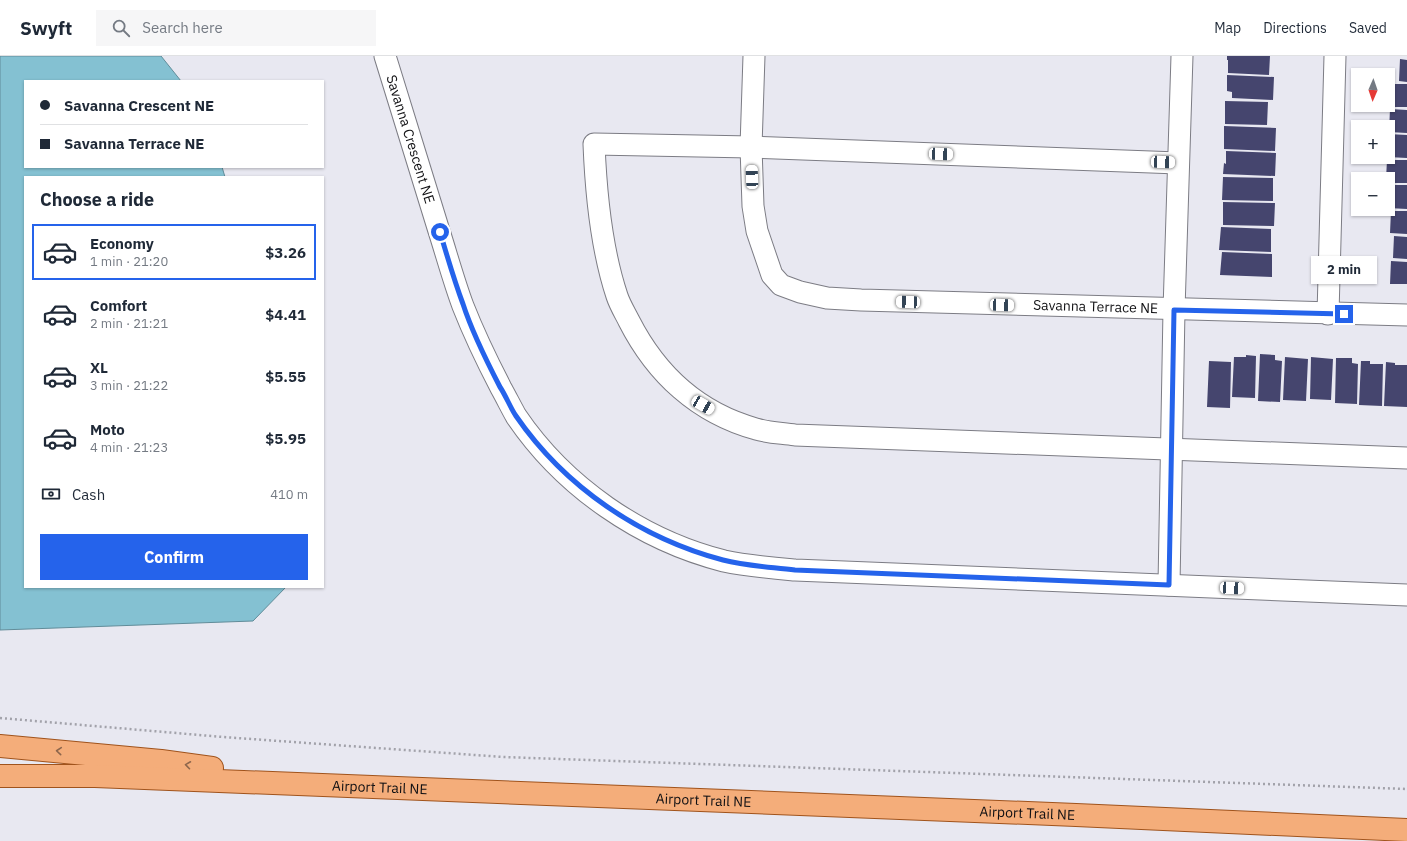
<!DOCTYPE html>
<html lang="en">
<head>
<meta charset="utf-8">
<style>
  :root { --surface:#fff; --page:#f6f6f7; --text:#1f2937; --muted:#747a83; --line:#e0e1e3; --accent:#2563eb }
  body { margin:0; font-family:"IBM Plex Sans",sans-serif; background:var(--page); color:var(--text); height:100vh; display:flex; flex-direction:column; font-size:15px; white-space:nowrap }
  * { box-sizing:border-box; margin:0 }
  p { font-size:13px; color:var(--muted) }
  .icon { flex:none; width:22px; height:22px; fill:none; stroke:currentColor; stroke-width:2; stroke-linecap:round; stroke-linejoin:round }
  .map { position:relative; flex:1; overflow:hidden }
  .drawer { position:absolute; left:24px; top:120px; width:300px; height:412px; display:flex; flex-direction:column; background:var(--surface); border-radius:0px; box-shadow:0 1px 3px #0004 }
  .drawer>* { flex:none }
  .hud { position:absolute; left:24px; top:24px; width:300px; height:88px; border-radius:0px; box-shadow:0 1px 3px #0004; display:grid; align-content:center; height:88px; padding:0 16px; background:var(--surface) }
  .needle { width:26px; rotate:182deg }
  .controls { position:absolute; left:1351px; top:12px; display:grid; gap:8px }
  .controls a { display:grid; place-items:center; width:44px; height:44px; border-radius:0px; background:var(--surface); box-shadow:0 1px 3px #0004; font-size:20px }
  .end { position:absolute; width:18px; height:18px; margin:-9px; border:5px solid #2563eb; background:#fff; box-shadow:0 0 0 2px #fff }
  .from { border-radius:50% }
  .bubble { position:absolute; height:28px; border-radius:0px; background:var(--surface); box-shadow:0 1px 3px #0004; font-size:13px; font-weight:700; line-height:28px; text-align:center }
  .car { position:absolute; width:12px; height:24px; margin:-12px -6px; border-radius:5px; box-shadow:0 0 3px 1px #0007; background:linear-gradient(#fff 24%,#345 0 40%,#fff 0 76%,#345 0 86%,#fff 0) }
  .hud b { display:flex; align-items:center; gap:14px; height:38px; font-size:15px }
  .hud b+b { border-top:1px solid var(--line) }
  .hud i { width:10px; height:10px; background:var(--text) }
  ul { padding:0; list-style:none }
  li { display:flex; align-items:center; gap:12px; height:56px; margin:0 8px 6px; padding:0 8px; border:2px solid transparent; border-radius:0px }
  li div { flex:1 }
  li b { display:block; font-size:15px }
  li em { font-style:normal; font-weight:700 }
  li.on { border-color:var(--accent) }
  li>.icon { width:36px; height:36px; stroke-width:1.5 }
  h2 { padding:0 16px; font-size:18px; line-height:48px }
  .pay { display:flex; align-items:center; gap:10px; height:44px; padding:0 16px; font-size:15px }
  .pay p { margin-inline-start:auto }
  .cta { display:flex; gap:8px; margin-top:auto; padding:8px 16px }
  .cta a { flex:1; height:46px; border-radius:0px; background:var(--accent); color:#fff; font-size:16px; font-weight:700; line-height:46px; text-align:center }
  header { display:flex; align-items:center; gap:24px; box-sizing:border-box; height:56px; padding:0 20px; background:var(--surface); border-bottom:1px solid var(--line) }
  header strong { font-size:19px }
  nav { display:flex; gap:22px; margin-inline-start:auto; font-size:14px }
  .search { width:280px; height:36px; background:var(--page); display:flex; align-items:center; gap:10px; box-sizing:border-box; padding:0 14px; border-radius:0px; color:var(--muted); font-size:15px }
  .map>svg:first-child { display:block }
  .water { fill:#84c1d2; stroke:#618c99 }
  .building { fill:#45456e }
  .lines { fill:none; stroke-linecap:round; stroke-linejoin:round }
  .minor-casing { stroke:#7c7c84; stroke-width:23 }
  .major-casing { stroke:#a0531c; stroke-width:24 }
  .path { stroke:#a2a2aa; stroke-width:2.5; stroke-dasharray:2 3; stroke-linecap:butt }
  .minor { stroke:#fff; stroke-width:21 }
  .major { stroke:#f4ad7a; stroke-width:22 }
  .oneway { stroke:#8d664c }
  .route { stroke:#2563eb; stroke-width:5 }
  .labels { text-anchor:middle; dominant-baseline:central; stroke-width:4; stroke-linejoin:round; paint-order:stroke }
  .street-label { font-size:14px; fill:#101013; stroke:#e8e8f1 }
</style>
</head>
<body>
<header>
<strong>Swyft</strong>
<div class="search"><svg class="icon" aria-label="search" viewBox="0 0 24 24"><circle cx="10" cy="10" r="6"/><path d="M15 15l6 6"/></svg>Search here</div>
<nav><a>Map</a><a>Directions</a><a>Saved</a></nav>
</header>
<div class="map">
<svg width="1407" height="785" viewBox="0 0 1407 785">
  <rect width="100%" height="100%" fill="#e8e8f1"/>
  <path class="water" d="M0,0H161L181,25H25V111H222L225,121H25V531H286L253,565L0,574Z"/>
  <path class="building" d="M1227,0H1270L1269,19L1228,17V4H1227Z
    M1400,3L1407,4V26L1399,25Z
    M1227,19L1274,21L1273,44L1232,42V36L1227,35Z
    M1389,28H1407V51H1388Z
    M1225,45L1268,46L1267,69L1225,68Z
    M1390,53L1407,54V77L1389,76Z
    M1224,70L1276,72L1275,95L1224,93Z
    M1388,78L1407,79V102L1388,101Z
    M1226,95L1276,97L1275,120L1223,118L1224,107L1226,108Z
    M1387,104H1407V127H1388V123H1386Z
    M1223,121L1273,122V145L1222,144Z
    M1388,129H1407V153L1388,152Z
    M1223,146L1275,147L1274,170L1223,169Z
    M1391,155H1407V178L1390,177Z
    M1221,171L1271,173V196L1219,194Z
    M1394,180L1407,181V203L1393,202Z
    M1222,196L1272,198V221L1220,219Z
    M1391,205L1407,206V228H1390Z
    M1260,298L1275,299V304L1282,305L1280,346L1258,345Z
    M1246,299L1256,300L1255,342L1232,341L1234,301H1246Z
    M1285,301L1308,303L1306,345L1283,344Z
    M1311,301L1333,303L1331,344L1310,343Z
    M1336,302H1352V307L1358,308L1357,348L1335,347Z
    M1209,305L1231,306L1230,352L1207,351Z
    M1361,305H1370V308H1383L1382,350L1359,349Z
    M1386,306L1395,307V309H1407V351L1384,350Z"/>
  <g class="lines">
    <defs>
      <g id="minor">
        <path id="s1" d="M385,0C403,58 421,117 439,175C447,200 454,226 463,250C474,278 487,305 501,332C506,341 511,351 516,360C564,431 641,484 724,505C747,510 772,512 795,514L1407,539"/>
        <path id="s2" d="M754,0L751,91L753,150L757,175L772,219L781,229L800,236L827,242L861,244L1407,259"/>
        <path d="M1178,107L751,91L594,88C596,139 601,192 617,240C620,249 625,257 629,265C656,318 698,357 756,373C769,377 783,377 795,379L1407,402"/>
        <path d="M1328,258L1335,0"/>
        <path d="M1169,529L1174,254L1182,0"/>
      </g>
      <g id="major">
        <path d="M0,690L161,705L212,712"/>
        <path id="s3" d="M0,720H95L1076,759L1407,774"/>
      </g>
    </defs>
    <use href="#minor" class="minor-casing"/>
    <use href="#major" class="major-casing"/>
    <path class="path" d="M0,662L223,681L503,701L1407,733"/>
    <use href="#minor" class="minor"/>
    <use href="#major" class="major"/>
  </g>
  <defs><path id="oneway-chevron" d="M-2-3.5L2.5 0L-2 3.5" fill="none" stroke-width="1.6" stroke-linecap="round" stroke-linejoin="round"/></defs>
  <g class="oneway">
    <use href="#oneway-chevron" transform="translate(59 695) rotate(-175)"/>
    <use href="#oneway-chevron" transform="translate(188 709) rotate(-172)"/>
  </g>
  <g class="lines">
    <path class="route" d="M440,176C447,200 454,224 463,248C472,276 486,304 500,331C506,340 510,351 516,360C565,431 640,482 723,504C746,510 771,511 795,514L1169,529L1174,254L1344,258"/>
  </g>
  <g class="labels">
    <g class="street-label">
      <text stroke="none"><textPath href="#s1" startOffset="87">Savanna Crescent NE</textPath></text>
      <text stroke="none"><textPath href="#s2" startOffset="552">Savanna Terrace NE</textPath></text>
      <text stroke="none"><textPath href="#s3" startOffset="380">Airport Trail NE</textPath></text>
      <text stroke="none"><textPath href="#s3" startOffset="704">Airport Trail NE</textPath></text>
      <text stroke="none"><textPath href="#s3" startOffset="1028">Airport Trail NE</textPath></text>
    </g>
  </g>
</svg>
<div class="controls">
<a><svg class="needle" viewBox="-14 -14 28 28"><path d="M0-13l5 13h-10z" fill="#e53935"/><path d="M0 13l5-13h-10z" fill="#747a83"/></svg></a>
<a>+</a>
<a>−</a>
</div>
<i class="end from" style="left:440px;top:176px"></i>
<i class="end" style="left:1344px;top:258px"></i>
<div class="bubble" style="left:1311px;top:200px;width:66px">2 min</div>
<i class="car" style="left:941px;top:98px;rotate:92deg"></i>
<i class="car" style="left:1163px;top:106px;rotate:92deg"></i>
<i class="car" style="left:752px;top:121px;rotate:358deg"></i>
<i class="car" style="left:908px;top:246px;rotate:272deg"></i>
<i class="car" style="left:1002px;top:249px;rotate:92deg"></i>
<i class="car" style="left:703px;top:349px;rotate:120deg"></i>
<i class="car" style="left:1232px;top:532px;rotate:93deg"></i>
<div class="hud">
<b><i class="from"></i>Savanna Crescent NE</b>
<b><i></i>Savanna Terrace NE</b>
</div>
<section class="drawer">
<h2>Choose a ride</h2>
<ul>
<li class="on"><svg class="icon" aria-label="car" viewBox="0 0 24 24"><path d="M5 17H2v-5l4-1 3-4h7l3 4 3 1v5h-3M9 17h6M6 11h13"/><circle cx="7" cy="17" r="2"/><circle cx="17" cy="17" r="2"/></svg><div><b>Economy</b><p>1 min · 21:20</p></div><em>$3.26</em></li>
<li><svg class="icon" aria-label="car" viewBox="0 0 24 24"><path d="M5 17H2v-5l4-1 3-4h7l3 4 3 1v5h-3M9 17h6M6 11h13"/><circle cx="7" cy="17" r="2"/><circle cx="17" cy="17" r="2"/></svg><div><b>Comfort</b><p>2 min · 21:21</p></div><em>$4.41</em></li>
<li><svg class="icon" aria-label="car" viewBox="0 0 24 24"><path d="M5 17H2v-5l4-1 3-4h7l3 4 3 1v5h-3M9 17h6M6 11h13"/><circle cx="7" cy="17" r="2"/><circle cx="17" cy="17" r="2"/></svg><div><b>XL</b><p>3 min · 21:22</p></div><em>$5.55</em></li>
<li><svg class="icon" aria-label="car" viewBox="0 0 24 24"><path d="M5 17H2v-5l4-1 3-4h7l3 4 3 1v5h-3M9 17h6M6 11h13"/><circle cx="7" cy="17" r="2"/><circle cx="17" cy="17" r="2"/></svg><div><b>Moto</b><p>4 min · 21:23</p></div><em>$5.95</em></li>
</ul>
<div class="pay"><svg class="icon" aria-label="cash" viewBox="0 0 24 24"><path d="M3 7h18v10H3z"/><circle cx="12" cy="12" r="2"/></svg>Cash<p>410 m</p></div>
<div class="cta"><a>Confirm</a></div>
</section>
</div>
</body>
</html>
